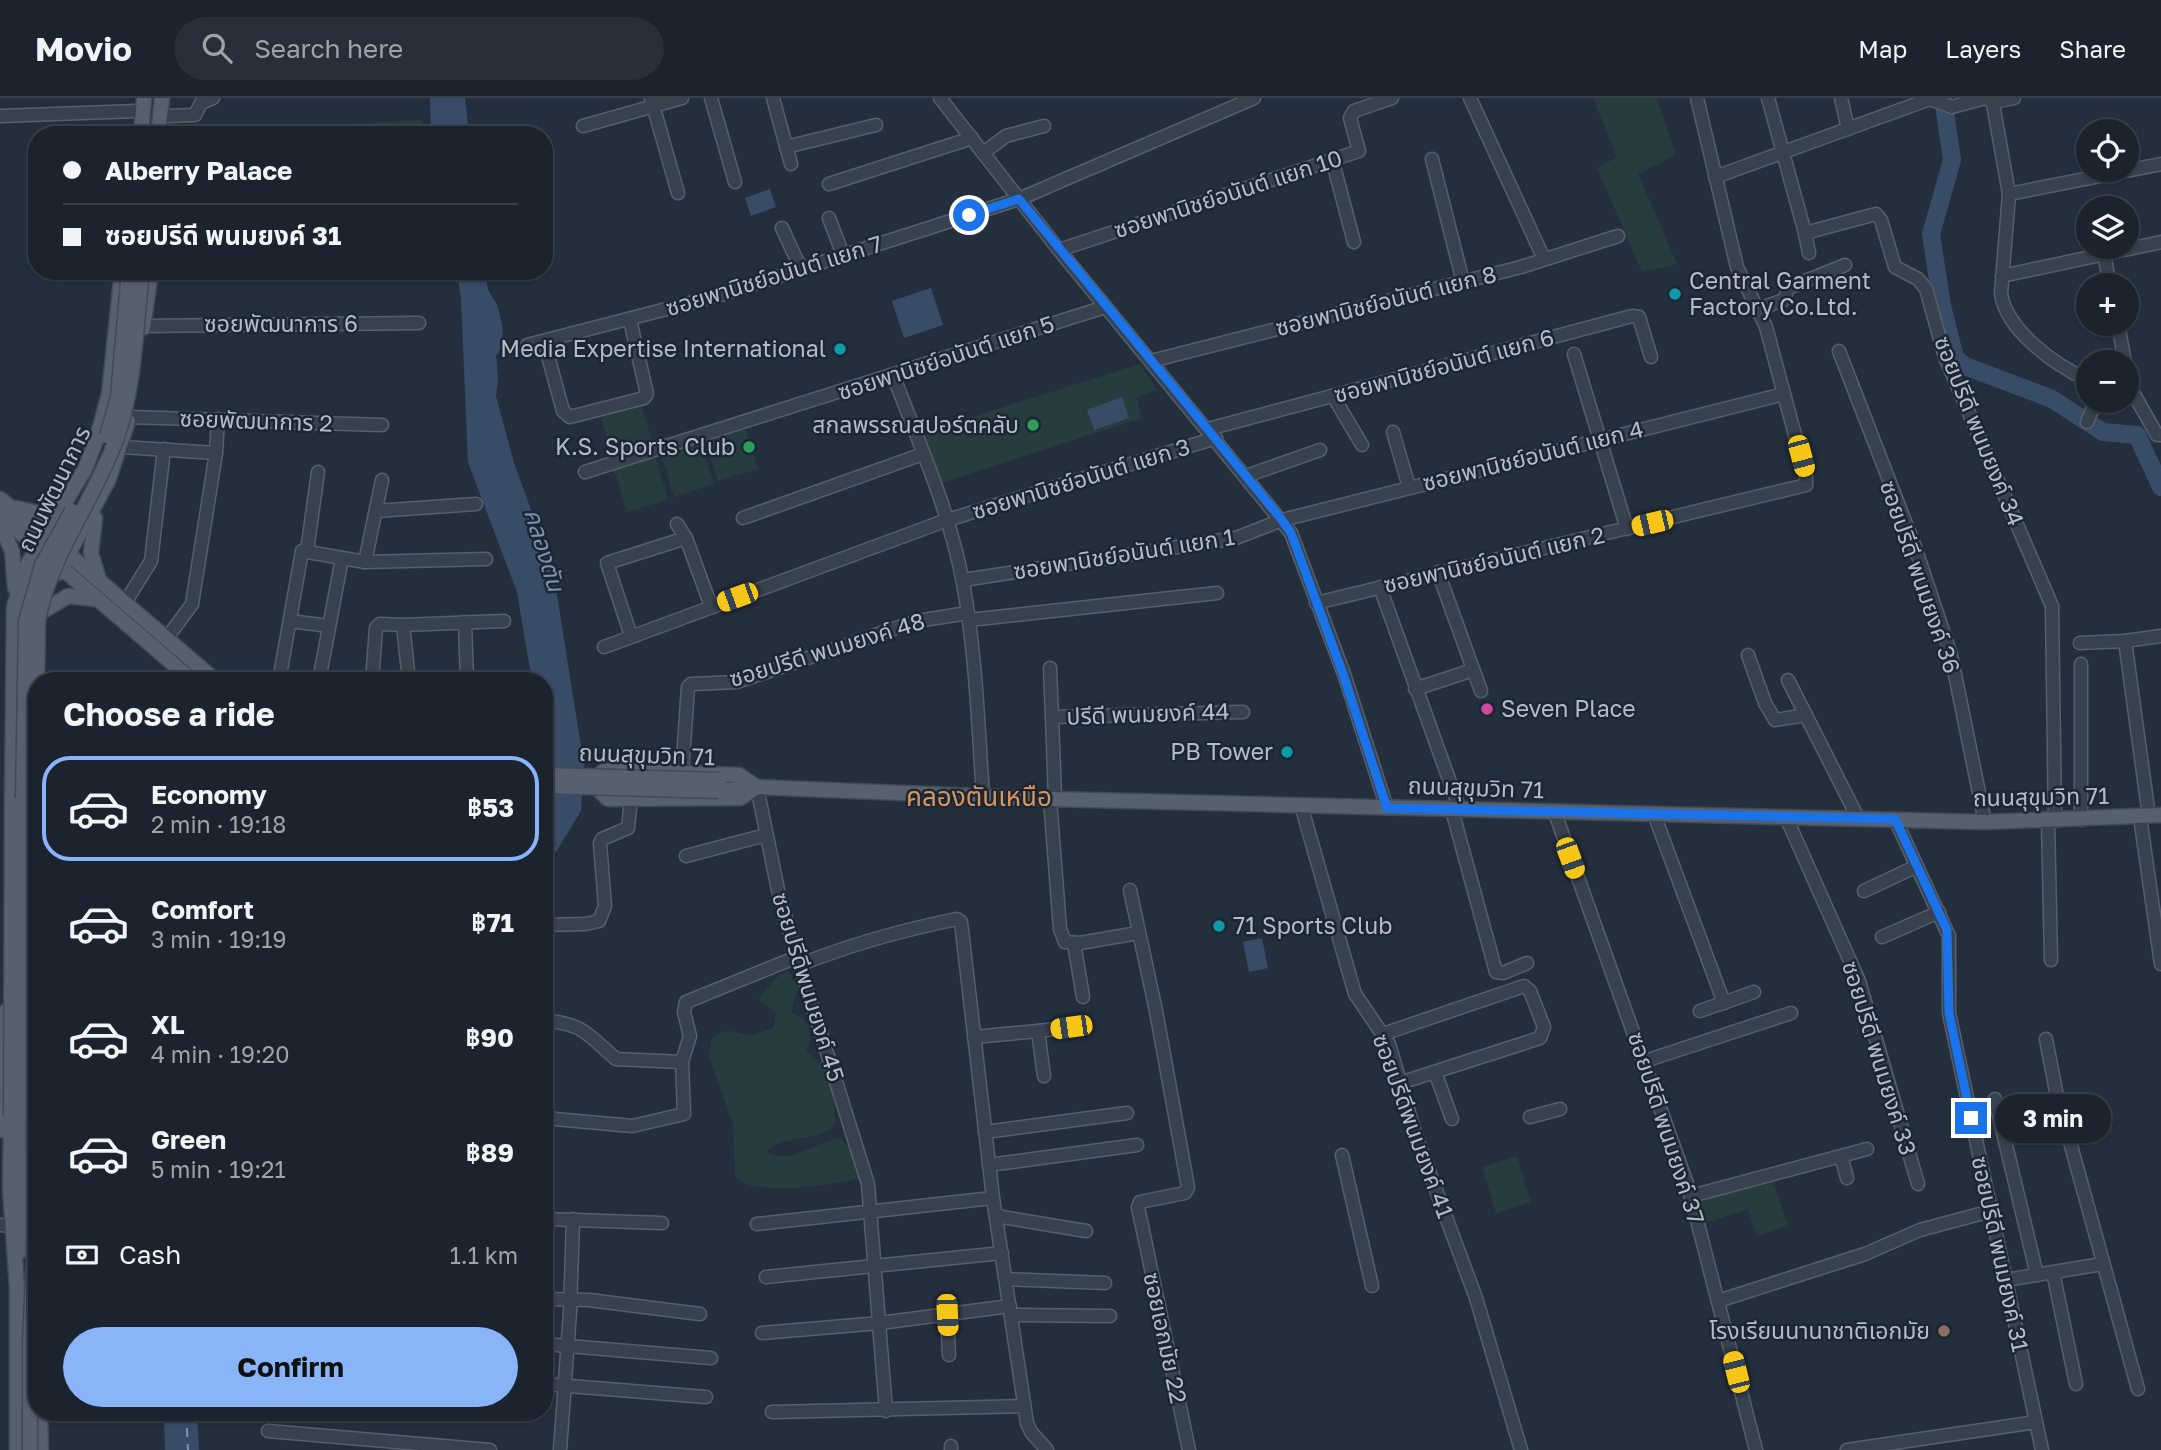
<!DOCTYPE html>
<html lang="en">
<head>
<meta charset="utf-8">
<style>
  :root { --surface:#1b232e; --page:#282f3a; --text:#f1f3f6; --muted:#a0a4aa; --line:#39404a; --accent:#8ab4f8 }
  body { margin:0; font-family:"Golos Text","Noto Sans Thai",sans-serif; background:var(--page); color:var(--text); height:100vh; display:flex; flex-direction:column; font-size:26px; white-space:nowrap }
  * { box-sizing:border-box; margin:0 }
  p { font-size:23px; color:var(--muted) }
  .icon { flex:none; width:38px; height:38px; fill:none; stroke:currentColor; stroke-width:2; stroke-linecap:round; stroke-linejoin:round }
  .map { position:relative; flex:1; overflow:hidden }
  .side { position:absolute; left:28px; top:574px; width:525px; height:749px; display:flex; flex-direction:column; background:var(--surface); border-radius:28px; box-shadow:0 2px 5px #0004,0 0 0 2px var(--line) }
  .side>* { flex:none }
  .top-card { position:absolute; left:28px; top:28px; width:525px; height:154px; border-radius:28px; box-shadow:0 2px 5px #0004,0 0 0 2px var(--line); display:grid; align-content:center; height:154px; padding:0 35px; background:var(--surface) }
  .fabs { position:absolute; left:2076px; top:21px; display:grid; gap:14px }
  .fabs a { display:grid; place-items:center; width:63px; height:63px; border-radius:50%; background:var(--surface); box-shadow:0 2px 5px #0004,0 0 0 2px var(--line); font-size:35px }
  .end { position:absolute; width:32px; height:32px; margin:-16px; border:9px solid #1a73e8; background:#fff; box-shadow:0 0 0 4px #fff }
  .from { border-radius:50% }
  .bubble { position:absolute; height:49px; border-radius:24px; background:var(--surface); box-shadow:0 2px 5px #0004,0 0 0 2px var(--line); font-size:23px; font-weight:700; line-height:49px; text-align:center }
  .car { position:absolute; width:21px; height:42px; margin:-21px -10px; border-radius:9px; box-shadow:0 0 5px 2px #0007; background:linear-gradient(#f5c518 24%,#345 0 40%,#f5c518 0 76%,#345 0 86%,#f5c518 0) }
  .top-card b { display:flex; align-items:center; gap:24px; height:66px; font-size:26px }
  .top-card b+b { border-top:2px solid var(--line) }
  .top-card i { width:18px; height:18px; background:var(--text) }
  ul { padding:0; list-style:none }
  li { display:flex; align-items:center; gap:21px; height:105px; margin:0 14px 10px; padding:0 21px; border:4px solid transparent; border-radius:28px }
  li div { flex:1 }
  li b { display:block; font-size:26px }
  li em { font-style:normal; font-weight:700 }
  li.current { border-color:var(--accent) }
  li>.icon { width:63px; height:63px; stroke-width:1.5 }
  h2 { padding:0 35px; font-size:32px; line-height:84px }
  .pay { display:flex; align-items:center; gap:18px; height:77px; padding:0 35px; font-size:26px }
  .pay p { margin-inline-start:auto }
  .button { display:flex; gap:14px; margin-top:auto; padding:14px 35px }
  .button a { flex:1; height:80px; border-radius:42px; background:var(--accent); color:#111; font-size:28px; font-weight:700; line-height:80px; text-align:center }
  header { display:flex; align-items:center; gap:42px; box-sizing:border-box; height:98px; padding:0 35px; background:var(--surface); border-bottom:2px solid var(--line) }
  header strong { font-size:33px }
  nav { display:flex; gap:38px; margin-inline-start:auto; font-size:24px }
  .search { width:490px; height:63px; background:var(--page); display:flex; align-items:center; gap:18px; box-sizing:border-box; padding:0 24px; border-radius:38px; color:var(--muted); font-size:26px }
  .map>svg:first-child { display:block }
  .green { fill:#263c3f }
  .water { fill:#394c67 }
  .lines { fill:none; stroke-linecap:round; stroke-linejoin:round }
  .river { stroke:#394c67; stroke-width:18 }
  .ferry { stroke:#7c92b1; stroke-width:2; stroke-dasharray:9 7; stroke-linecap:butt }
  .minor-casing { stroke:#565f6c; stroke-width:15 }
  .major-casing { stroke:#414a57; stroke-width:17 }
  .minor { stroke:#38414e; stroke-width:12 }
  .major { stroke:#56606e; stroke-width:14 }
  .major-bridge-casing { stroke:#414a57; stroke-width:17; stroke-linecap:butt }
  .major-bridge { stroke:#56606e; stroke-width:14 }
  .route { stroke:#1a73e8; stroke-width:9 }
  .culture-dot { fill:#0f9aa8; stroke:#1d2633; stroke-width:2.5 }
  .leisure-dot { fill:#2e9e5b; stroke:#1d2633; stroke-width:2.5 }
  .hotel-dot { fill:#d1479c; stroke:#1d2633; stroke-width:2.5 }
  .education-dot { fill:#8d6e63; stroke:#1d2633; stroke-width:2.5 }
  .labels { text-anchor:middle; stroke-width:5; stroke-linejoin:round; paint-order:stroke }
  .street-label { font-size:23px; fill:#b4bcc9; stroke:#1d2633 }
  .poi-label { font-size:23px; fill:#b4bcc9; stroke:#1d2633; text-anchor:end }
  .water-label { font-size:24px; font-style:italic; fill:#7c92b1; stroke:#1d2633 }
  .quarter-label { font-size:26px; fill:#d59563; stroke:#1d2633 }
</style>
</head>
<body>
<header>
<strong>Movio</strong>
<div class="search"><svg class="icon" aria-label="search" viewBox="0 0 24 24"><circle cx="10" cy="10" r="6"/><path d="M15 15l6 6"/></svg>Search here</div>
<nav><a>Map</a><a>Layers</a><a>Share</a></nav>
</header>
<div class="map">
<svg width="2161" height="1352" viewBox="0 0 2161 1352">
  <rect width="100%" height="100%" fill="#242f3e"/>
  <g class="green">
    <polygon points="1593,0 1657,0 1676,57 1638,76 1677,166 1642,174 1597,70 1617,59"/>
    <polygon points="422,22 424,37 192,37 195,34"/>
    <polygon points="1140,266 1157,292 1136,299 1142,320 941,385 924,334"/>
    <polygon points="640,303 653,346 612,358 600,316"/>
    <polygon points="745,328 758,371 718,383 705,341"/>
    <polygon points="701,344 714,386 674,399 661,356"/>
    <polygon points="655,359 668,402 627,414 614,371"/>
    <path d="M789 873 798 890 791 915C808 921 816 936 806 953L823 966 833 994 836 1025C821 1046 783 1035 766 1054 788 1068 817 1043 840 1040L855 1056 861 1079C839 1087 746 1100 735 1078L733 1026 709 959 712 940C728 929 735 934 751 938L773 930 776 915 758 901 779 877Z"/>
    <polygon points="1517,1058 1531,1104 1496,1115 1482,1069"/>
    <polygon points="1772,1080 1788,1128 1757,1138 1748,1111 1705,1125 1699,1104"/>
  </g>
  <g class="water">
    <polygon points="430,0 465,0 469,37 431,37"/>
    <polygon points="770,91 776,109 751,118 745,100"/>
    <polygon points="457,173 485,173 488,192 497,207 502,226 503,246 496,258 498,280 496,298 514,365 553,472 584,667 581,713 556,754 544,760 544,583 532,583 517,494 468,364 461,201"/>
    <polygon points="931,190 943,227 904,240 892,203"/>
    <polygon points="1122,299 1129,320 1094,332 1087,312"/>
    <polygon points="1262,840 1268,870 1249,874 1243,844"/>
    <polygon points="164,1314 197,1314 199,1352 165,1352"/>
  </g>
  <g class="lines">
    <polyline class="river" points="1943,0 1952,62 1931,136 1942,208 1955,260 1965,268 2052,301 2103,334 2137,337 2161,389"/>
    <polyline class="ferry" points="186,1314 188,1352"/>
    <defs>
      <g id="minor">
        <polyline points="651,0 678,95"/>
        <polyline points="711,0 735,84"/>
        <polyline points="773,0 791,66"/>
        <polyline points="940,0 1059,152 1291,435 1344,576 1387,710"/>
        <polyline points="1470,0 1544,161"/>
        <polyline points="1768,0 1805,135 1876,116 1881,122 1895,169 1918,181 1926,191 1945,259 2052,508 2055,723"/>
        <polyline points="1841,0 1848,31"/>
        <path d="M1992 0 2009 96 2001 196C2007 233 2055 267 2088 282"/>
        <polyline points="0,18 137,13"/>
        <polyline points="168,18 195,17 201,5 213,0"/>
        <polyline points="583,28 682,0"/>
        <polyline points="786,49 876,27"/>
        <polyline points="983,55 1006,38 1044,28"/>
        <polyline points="1332,61 1354,144"/>
        <polyline points="1432,61 1463,184"/>
        <polyline points="1715,79 1930,1 1952,9 1985,0 1993,4 2014,0"/>
        <polyline points="35,81 37,81"/>
        <polyline points="829,86 972,40"/>
        <polyline points="2009,96 2161,66"/>
        <polyline points="829,120 843,157"/>
        <polyline points="782,130 801,171"/>
        <polyline points="1805,135 1809,155"/>
        <polyline points="1059,152 1359,53 1350,20 1354,13 1392,0"/>
        <polyline points="2104,156 2110,187"/>
        <polyline points="150,175 318,173"/>
        <polyline points="2002,178 2161,144"/>
        <polyline points="1758,211 1784,202 1788,190 1845,167"/>
        <polyline points="2118,226 2125,264"/>
        <polyline points="143,228 419,225"/>
        <polyline points="544,243 563,313 570,319 644,300 647,296 630,222"/>
        <polyline points="527,247 717,198 1019,101 1254,0"/>
        <polyline points="1839,253 1915,449 1951,557 1985,724"/>
        <polyline points="1574,256 1627,431"/>
        <polyline points="1151,263 1521,169 1618,138"/>
        <polyline points="2126,269 2131,291"/>
        <path d="M893 277C919 345 950 414 963 485 976 555 978 627 983 697"/>
        <polyline points="2126,291 2131,291 2157,337 2161,337"/>
        <polyline points="1333,298 1362,347"/>
        <polyline points="129,319 382,327"/>
        <polyline points="2087,324 2096,303"/>
        <polyline points="1208,331 1632,218 1639,219 1651,259"/>
        <polyline points="1393,334 1409,389"/>
        <polyline points="122,349 216,355"/>
        <polyline points="585,374 1105,209"/>
        <polyline points="1246,378 1320,352"/>
        <polyline points="376,413 476,406"/>
        <polyline points="743,420 923,356"/>
        <polyline points="677,426 686,440 711,508"/>
        <polyline points="307,453 318,374"/>
        <polyline points="365,464 382,382"/>
        <polyline points="1438,474 1481,593"/>
        <polyline points="963,482 1236,440 1282,422 1784,296"/>
        <polyline points="1380,489 1460,712"/>
        <polyline points="125,505 151,463 164,351"/>
        <polyline points="1316,505 1806,387 1806,378 1766,229 1737,169 1697,0"/>
        <polyline points="969,522 1217,495"/>
        <polyline points="290,523 329,528"/>
        <polyline points="465,524 467,583"/>
        <polyline points="631,538 607,465 686,440"/>
        <polyline points="167,540 192,506 216,355 218,321"/>
        <polyline points="2080,545 2125,543"/>
        <polyline points="604,549 947,422 1216,340"/>
        <polyline points="1748,557 1765,605 1775,622 1806,617"/>
        <polyline points="1050,570 1052,619"/>
        <polyline points="1788,582 1858,720"/>
        <polyline points="279,583 302,453 365,464 486,461"/>
        <polyline points="319,583 342,460"/>
        <polyline points="372,583 376,530 380,526 403,527"/>
        <polyline points="409,583 403,527 504,523"/>
        <polyline points="1415,591 1473,572"/>
        <polyline points="682,675 688,589 691,586 737,584 917,523 968,515"/>
        <polyline points="757,689 778,792 797,859 868,1086 886,1313"/>
        <polyline points="1050,701 1060,831 1065,844 1080,845 1138,835"/>
        <polyline points="1055,701 1052,619 1243,614"/>
        <polyline points="1301,707 1355,896 1389,946 1416,1038 1476,1200 1521,1352"/>
        <polyline points="1452,712 1496,874 1503,875 1527,865"/>
        <polyline points="1555,715 1689,1091 1756,1352"/>
        <polyline points="1654,716 1724,905"/>
        <polyline points="2149,718 2125,543 2161,538"/>
        <polyline points="1786,719 1859,883 1918,1086"/>
        <polyline points="2140,719 2161,866"/>
        <polyline points="1895,721 1949,838 1949,915 2042,1352"/>
        <polyline points="2081,722 2081,566"/>
        <polyline points="2048,723 2051,862"/>
        <polyline points="686,758 766,737"/>
        <polyline points="1130,792 1156,913 1188,1089 1185,1095 1140,1104 1138,1109 1189,1352"/>
        <polyline points="1864,793 1917,768"/>
        <polyline points="544,827 585,826 599,823 605,808 600,745 602,741 628,730 631,701"/>
        <polyline points="1882,839 1939,814"/>
        <polyline points="1074,845 1083,899"/>
        <path d="M799 867C852 846 902 832 957 821L961 824 993 1100 1027 1325 1031 1334 1047 1352"/>
        <polyline points="1700,913 1754,894"/>
        <path d="M544 923C582 924 589 938 616 961L682 964"/>
        <polyline points="1038,933 1071,929"/>
        <polyline points="1383,936 1524,888 1530,893 1544,929 1540,940 1400,985"/>
        <polyline points="974,939 1038,933 1044,978"/>
        <polyline points="2046,941 2056,993 2138,1291"/>
        <polyline points="1645,963 1791,915"/>
        <polyline points="1435,974 1452,1021"/>
        <polyline points="1995,1001 2037,1177"/>
        <polyline points="1530,1019 1560,1011"/>
        <polyline points="544,1020 632,1028 684,1016 682,964 690,938 684,914 686,904 797,859"/>
        <polyline points="985,1034 1127,1015"/>
        <polyline points="1342,1057 1372,1188"/>
        <polyline points="989,1067 1137,1047"/>
        <polyline points="1847,1080 1841,1058 1867,1051"/>
        <polyline points="1691,1098 1841,1058"/>
        <polyline points="996,1118 1086,1133"/>
        <polyline points="544,1121 662,1125"/>
        <polyline points="757,1126 993,1100"/>
        <polyline points="0,1127 12,1128"/>
        <polyline points="2053,1174 2076,1286"/>
        <polyline points="766,1179 1002,1155"/>
        <polyline points="1006,1181 1105,1185"/>
        <polyline points="2006,1182 2102,1166"/>
        <polyline points="544,1201 589,1202 700,1216"/>
        <polyline points="1718,1203 1865,1156 1920,1132 1991,1113"/>
        <polyline points="947,1217 949,1257"/>
        <polyline points="1011,1217 1110,1218"/>
        <polyline points="762,1235 880,1225 1010,1208"/>
        <polyline points="544,1246 711,1260"/>
        <polyline points="544,1286 706,1299"/>
        <polyline points="772,1314 1024,1308"/>
        <polyline points="268,1333 490,1352"/>
        <polyline points="951,1348 951,1352"/>
        <polyline points="560,1352 570,1214 573,1121"/>
        <polyline points="1847,1352 2036,1324"/>
      </g>
      <g id="major">
        <polyline points="141,37 144,0"/>
        <polyline points="158,37 162,0"/>
        <polyline points="143,230 151,173"/>
        <polyline points="0,401 45,436 216,583"/>
        <polyline points="17,410 42,416 64,407"/>
        <polyline points="0,417 193,583"/>
        <polyline points="95,420 91,455 99,482"/>
        <polyline points="0,425 12,453 15,490"/>
        <polyline points="58,475 108,383 128,323"/>
        <polyline points="45,512 68,498 95,501"/>
        <polygon points="606,672 739,677 757,689 740,700 608,701 598,691 601,675"/>
        <polyline points="719,693 757,689 1050,701 1985,724 2161,717"/>
        <polyline points="12,706 14,509 26,469 85,371 97,340 109,296 122,173"/>
        <polyline points="11,1017 10,1091 17,1189 17,1352"/>
        <polyline points="2,1032 3,917 15,903"/>
        <polyline points="21,1153 22,1017"/>
        <polyline points="40,1314 41,1352"/>
      </g>
    </defs>
    <use href="#minor" class="minor-casing"/>
    <use href="#major" class="major-casing"/>
    <use href="#minor" class="minor"/>
    <use href="#major" class="major"/>
    <defs>
      <g id="major-bridge">
        <polyline points="107,338 118,299 129,173"/>
        <polyline points="544,677 719,682"/>
        <polyline points="544,688 719,693"/>
        <polyline points="11,1017 12,706"/>
        <polyline points="22,1017 21,822 26,523 42,467 72,413"/>
        <path d="M30 1352V1244L35 1134 33 822 38 523C50 457 93 404 116 342 135 289 136 229 142 173"/>
      </g>
    </defs>
    <use href="#major-bridge" class="major-bridge-casing"/>
    <use href="#major-bridge" class="major-bridge"/>
  </g>
  <g class="lines">
    <polyline class="route" points="969,117 1019,101 1282,422 1291,435 1343,576 1387,710 1895,721 1947,832 1949,915 1971,1020"/>
  </g>
  <g class="culture-dot">
    <circle cx="1675" cy="196" r="7"/>
    <circle cx="840" cy="251" r="7"/>
    <circle cx="1287" cy="654" r="7"/>
    <circle cx="1219" cy="828" r="7"/>
  </g>
  <g class="leisure-dot">
    <circle cx="1033" cy="327" r="7"/>
    <circle cx="749" cy="349" r="7"/>
  </g>
  <circle class="hotel-dot" cx="1487" cy="611" r="7"/>
  <circle class="education-dot" cx="1944" cy="1233" r="7"/>
  <g class="labels">
    <g class="street-label">
      <text transform="translate(1228 96) rotate(-18)" y="8">ซอยพานิชย์อนันต์ แยก 10</text>
      <text transform="translate(774 178) rotate(-17)" y="8">ซอยพานิชย์อนันต์ แยก 7</text>
      <text transform="translate(1386 203) rotate(-14)" y="8">ซอยพานิชย์อนันต์ แยก 8</text>
      <text x="281" y="234">ซอยพัฒนาการ 6</text>
      <text transform="translate(946 260) rotate(-18)" y="8">ซอยพานิชย์อนันต์ แยก 5</text>
      <text transform="translate(1444 268) rotate(-15)" y="8">ซอยพานิชย์อนันต์ แยก 6</text>
      <text transform="translate(256 323) rotate(2)" y="8">ซอยพัฒนาการ 2</text>
      <text transform="translate(1979 333) rotate(68)" y="8">ซอยปรีดี พนมยงค์ 34</text>
      <text transform="translate(1533 358) rotate(-14)" y="8">ซอยพานิชย์อนันต์ แยก 4</text>
      <text transform="translate(1081 381) rotate(-17)" y="8">ซอยพานิชย์อนันต์ แยก 3</text>
      <text transform="translate(54 391) rotate(-64)" y="8">ถนนพัฒนาการ</text>
      <text transform="translate(1124 456) rotate(-9)" y="8">ซอยพานิชย์อนันต์ แยก 1</text>
      <text transform="translate(1494 462) rotate(-13)" y="8">ซอยพานิชย์อนันต์ แยก 2</text>
      <text transform="translate(1920 479) rotate(71)" y="8">ซอยปรีดี พนมยงค์ 36</text>
      <text transform="translate(827 552) rotate(-17)" y="8">ซอยปรีดี พนมยงค์ 48</text>
      <text transform="translate(1148 616) rotate(-2)" y="8">ปรีดี พนมยงค์ 44</text>
      <text transform="translate(647 657) rotate(2)" y="8">ถนนสุขุมวิท 71</text>
      <text transform="translate(1476 690) rotate(2)" y="8">ถนนสุขุมวิท 71</text>
      <text transform="translate(2041 699) rotate(-1)" y="8">ถนนสุขุมวิท 71</text>
      <text transform="translate(808 889) rotate(73)" y="8">ซอยปรีดีพนมยงค์ 45</text>
      <text transform="translate(1879 960) rotate(73)" y="8">ซอยปรีดี พนมยงค์ 33</text>
      <text transform="translate(1413 1028) rotate(70)" y="8">ซอยปรีดีพนมยงค์ 41</text>
      <text transform="translate(1666 1030) rotate(72)" y="8">ซอยปรีดี พนมยงค์ 37</text>
      <text transform="translate(2000 1156) rotate(78)" y="8">ซอยปรีดี พนมยงค์ 31</text>
      <text transform="translate(1165 1240) rotate(78)" y="8">ซอยเอกมัย 22</text>
    </g>
    <g class="poi-label">
      <text x="1689" y="191" text-anchor="start">Central Garment<tspan x="1689" dy="26">Factory Co.Ltd.</tspan></text>
      <text x="826" y="259">Media Expertise International</text>
      <text x="1019" y="335">สกลพรรณสปอร์ตคลับ</text>
      <text x="735" y="357">K.S. Sports Club</text>
      <text x="1501" y="619" text-anchor="start">Seven Place</text>
      <text x="1273" y="662">PB Tower</text>
      <text x="1233" y="836" text-anchor="start">71 Sports Club</text>
      <text x="1930" y="1241">โรงเรียนนานาชาติเอกมัย</text>
    </g>
    <g class="water-label">
      <text transform="translate(544 452) rotate(73)" y="8">คลองตัน</text>
    </g>
    <g class="quarter-label">
      <text x="979" y="708">คลองตันเหนือ</text>
    </g>
  </g>
</svg>
<div class="fabs">
<a><svg class="icon" aria-label="locate" viewBox="0 0 24 24"><circle cx="12" cy="12" r="6"/><path d="M12 2v4M12 18v4M2 12h4M18 12h4"/></svg></a>
<a><svg class="icon" aria-label="layers" viewBox="0 0 24 24"><path d="M12 4l9 5-9 5-9-5zM3 14l9 5 9-5"/></svg></a>
<a>+</a>
<a>−</a>
</div>
<i class="end from" style="left:969px;top:117px"></i>
<i class="end" style="left:1971px;top:1020px"></i>
<div class="bubble" style="left:1995px;top:996px;width:116px">3 min</div>
<i class="car" style="left:1801px;top:358px;rotate:165deg"></i>
<i class="car" style="left:1652px;top:425px;rotate:257deg"></i>
<i class="car" style="left:737px;top:499px;rotate:250deg"></i>
<i class="car" style="left:1570px;top:760px;rotate:160deg"></i>
<i class="car" style="left:1071px;top:929px;rotate:262deg"></i>
<i class="car" style="left:947px;top:1217px;rotate:177deg"></i>
<i class="car" style="left:1736px;top:1274px;rotate:346deg"></i>
<div class="top-card">
<b><i class="from"></i>Alberry Palace</b>
<b><i></i>ซอยปรีดี พนมยงค์ 31</b>
</div>
<section class="side">
<h2>Choose a ride</h2>
<ul>
<li class="current"><svg class="icon" aria-label="car" viewBox="0 0 24 24"><path d="M5 17H2v-5l4-1 3-4h7l3 4 3 1v5h-3M9 17h6M6 11h13"/><circle cx="7" cy="17" r="2"/><circle cx="17" cy="17" r="2"/></svg><div><b>Economy</b><p>2 min · 19:18</p></div><em>฿53</em></li>
<li><svg class="icon" aria-label="car" viewBox="0 0 24 24"><path d="M5 17H2v-5l4-1 3-4h7l3 4 3 1v5h-3M9 17h6M6 11h13"/><circle cx="7" cy="17" r="2"/><circle cx="17" cy="17" r="2"/></svg><div><b>Comfort</b><p>3 min · 19:19</p></div><em>฿71</em></li>
<li><svg class="icon" aria-label="car" viewBox="0 0 24 24"><path d="M5 17H2v-5l4-1 3-4h7l3 4 3 1v5h-3M9 17h6M6 11h13"/><circle cx="7" cy="17" r="2"/><circle cx="17" cy="17" r="2"/></svg><div><b>XL</b><p>4 min · 19:20</p></div><em>฿90</em></li>
<li><svg class="icon" aria-label="car" viewBox="0 0 24 24"><path d="M5 17H2v-5l4-1 3-4h7l3 4 3 1v5h-3M9 17h6M6 11h13"/><circle cx="7" cy="17" r="2"/><circle cx="17" cy="17" r="2"/></svg><div><b>Green</b><p>5 min · 19:21</p></div><em>฿89</em></li>
</ul>
<div class="pay"><svg class="icon" aria-label="cash" viewBox="0 0 24 24"><path d="M3 7h18v10H3z"/><circle cx="12" cy="12" r="2"/></svg>Cash<p>1.1 km</p></div>
<div class="button"><a>Confirm</a></div>
</section>
</div>
</body>
</html>
